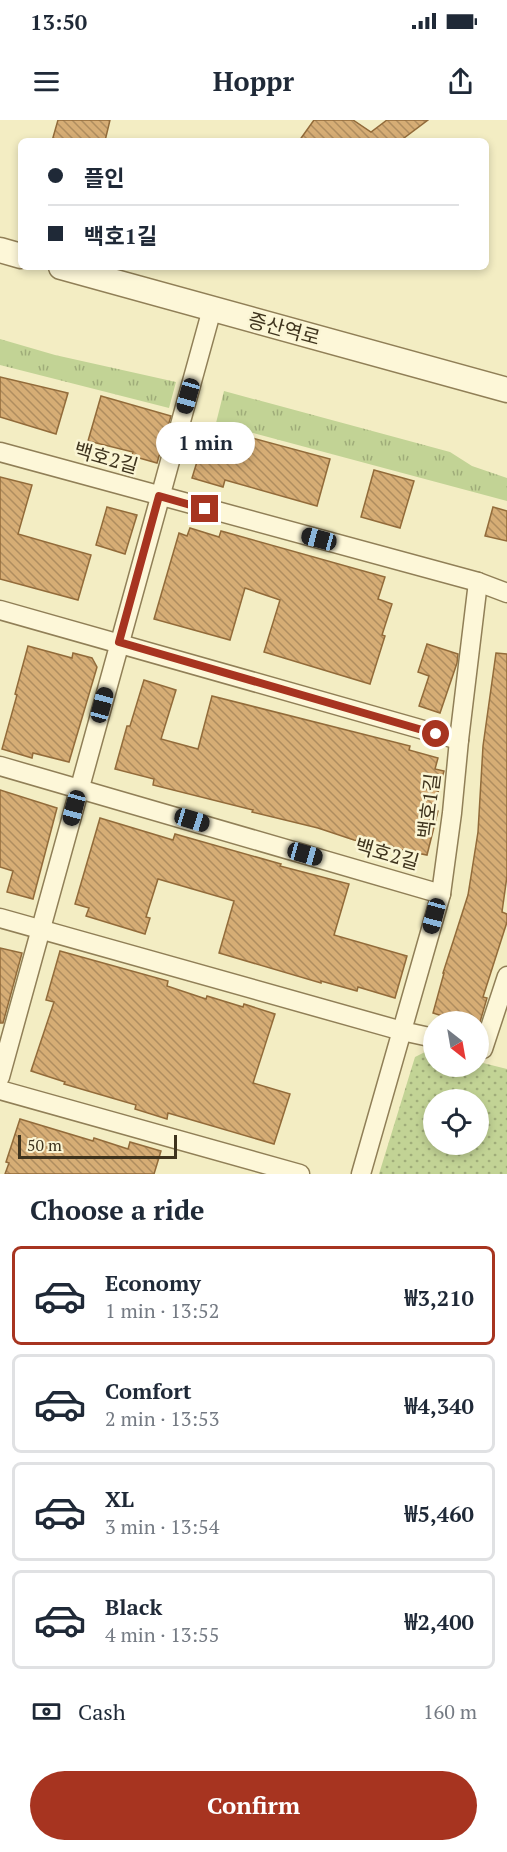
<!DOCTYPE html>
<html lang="en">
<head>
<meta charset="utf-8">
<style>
  :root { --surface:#fff; --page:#f2f2f3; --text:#1f2937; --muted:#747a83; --line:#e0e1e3; --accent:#a73420 }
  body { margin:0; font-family:"PT Serif","Noto Sans KR",serif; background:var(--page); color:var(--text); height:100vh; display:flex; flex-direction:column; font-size:22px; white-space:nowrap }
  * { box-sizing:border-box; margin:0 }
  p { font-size:20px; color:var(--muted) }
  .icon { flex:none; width:33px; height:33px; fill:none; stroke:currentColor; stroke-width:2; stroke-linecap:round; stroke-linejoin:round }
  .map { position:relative; height:1054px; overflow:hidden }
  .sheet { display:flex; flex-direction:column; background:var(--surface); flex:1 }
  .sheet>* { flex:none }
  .guide { position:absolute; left:18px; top:18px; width:471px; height:132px; border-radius:9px; box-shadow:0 3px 9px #0003; display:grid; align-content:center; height:132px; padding:0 30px; background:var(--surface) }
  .needle { width:39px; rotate:149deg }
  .buttons { position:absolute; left:423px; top:891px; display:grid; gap:12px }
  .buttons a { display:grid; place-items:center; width:66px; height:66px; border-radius:50%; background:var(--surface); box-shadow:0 3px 9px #0003; font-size:30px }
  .scale { position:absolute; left:18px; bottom:15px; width:159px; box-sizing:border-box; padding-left:6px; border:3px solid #3e331d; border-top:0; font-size:16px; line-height:21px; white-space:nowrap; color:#3e331d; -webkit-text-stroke:4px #faf5d4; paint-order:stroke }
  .end { position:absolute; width:27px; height:27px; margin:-14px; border:8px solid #a73420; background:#fff; box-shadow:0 0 0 3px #fff }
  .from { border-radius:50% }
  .bubble { position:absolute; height:42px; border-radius:21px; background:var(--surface); box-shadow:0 3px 9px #0003; font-size:20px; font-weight:700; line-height:42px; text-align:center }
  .car { position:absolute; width:18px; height:36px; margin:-18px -9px; border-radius:8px; box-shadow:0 0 4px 2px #0007; background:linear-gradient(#222 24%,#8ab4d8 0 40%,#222 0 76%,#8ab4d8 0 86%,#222 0) }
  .guide b { display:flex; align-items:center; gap:21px; height:57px; font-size:22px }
  .guide b+b { border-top:2px solid var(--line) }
  .guide i { width:15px; height:15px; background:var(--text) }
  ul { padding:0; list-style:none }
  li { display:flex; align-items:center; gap:18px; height:99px; margin:0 12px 9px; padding:0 18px; border:3px solid var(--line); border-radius:9px }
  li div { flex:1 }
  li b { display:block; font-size:22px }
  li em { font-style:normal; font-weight:700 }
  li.selected { border-color:var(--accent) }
  li>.icon { width:54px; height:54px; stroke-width:1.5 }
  h2 { padding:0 30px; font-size:27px; line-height:72px }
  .pay { display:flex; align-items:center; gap:15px; height:66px; padding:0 30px; font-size:22px }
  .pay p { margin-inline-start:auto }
  .action { display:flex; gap:12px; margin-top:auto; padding:12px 30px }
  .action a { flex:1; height:69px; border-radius:36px; background:var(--accent); color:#fff; font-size:24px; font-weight:700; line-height:69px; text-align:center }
  .status { display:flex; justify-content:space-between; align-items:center; height:42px; padding:0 30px; background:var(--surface); direction:ltr }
  .status svg { height:16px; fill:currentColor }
  header { display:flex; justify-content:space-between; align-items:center; height:78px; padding:0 30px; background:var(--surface); font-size:27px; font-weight:700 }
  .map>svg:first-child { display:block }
  .grass { fill:url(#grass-tufts) }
  .park { fill:url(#park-dots); fill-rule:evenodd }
  .building { fill:url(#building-back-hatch); stroke:#926b3a; stroke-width:1.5 }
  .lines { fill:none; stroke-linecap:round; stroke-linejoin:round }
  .minor-casing { stroke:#907f57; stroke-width:21 }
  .tertiary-casing { stroke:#907f57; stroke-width:27 }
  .minor { stroke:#fdf7d8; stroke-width:18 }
  .tertiary { stroke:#fdf7d8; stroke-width:24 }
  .route { stroke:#a73420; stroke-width:8 }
  .labels { text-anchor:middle; stroke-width:5; stroke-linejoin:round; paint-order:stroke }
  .street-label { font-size:20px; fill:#3e331d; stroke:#faf5d4 }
</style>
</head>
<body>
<div class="status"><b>13:50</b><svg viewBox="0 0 49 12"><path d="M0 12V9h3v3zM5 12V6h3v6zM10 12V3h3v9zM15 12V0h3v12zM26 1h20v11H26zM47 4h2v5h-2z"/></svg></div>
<header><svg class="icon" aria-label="menu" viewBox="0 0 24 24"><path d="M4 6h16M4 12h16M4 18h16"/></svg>Hoppr<svg class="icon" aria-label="share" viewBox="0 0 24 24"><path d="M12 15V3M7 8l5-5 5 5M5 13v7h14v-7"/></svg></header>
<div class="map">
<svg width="507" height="1054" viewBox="0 0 507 1054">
  <defs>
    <pattern id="grass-tufts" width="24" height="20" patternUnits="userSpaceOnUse" patternTransform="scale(1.5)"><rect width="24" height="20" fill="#c2d395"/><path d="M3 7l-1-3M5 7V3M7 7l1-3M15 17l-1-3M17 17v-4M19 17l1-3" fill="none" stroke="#9fac79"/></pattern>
    <pattern id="park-dots" width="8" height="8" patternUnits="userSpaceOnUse" patternTransform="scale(1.5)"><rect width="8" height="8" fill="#c2d395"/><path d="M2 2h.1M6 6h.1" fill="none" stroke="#9fac79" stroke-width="1.8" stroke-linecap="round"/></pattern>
    <pattern id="building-back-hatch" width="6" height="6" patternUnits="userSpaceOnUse" patternTransform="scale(1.5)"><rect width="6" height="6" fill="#d6ad75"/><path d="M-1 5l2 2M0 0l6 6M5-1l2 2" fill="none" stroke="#af8d5f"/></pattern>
  </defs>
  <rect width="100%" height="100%" fill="#f3edc3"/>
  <g class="grass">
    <polygon points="0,219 55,235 176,262 169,288 0,245"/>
    <polygon points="224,271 450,332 472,346 507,358 507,381 216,303"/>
  </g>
  <path class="park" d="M429 930 433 931 434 946H478L479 942 507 949V1054H379L415 937ZM434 980H478V1024H434Z"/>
  <g class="building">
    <polygon points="58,0 110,0 105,21 52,21"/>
    <polygon points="314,0 353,0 371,12 387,0 428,0 400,21 299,21"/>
    <polygon points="0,257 68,273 56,314 0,297"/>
    <polygon points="101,276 171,296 157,343 132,336 133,332 88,321"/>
    <polygon points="208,306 330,339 317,386 225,360 223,367 192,358"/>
    <polygon points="374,350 414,361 400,408 361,397"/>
    <polygon points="0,357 32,365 18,414 91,435 78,480 0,459"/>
    <polygon points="107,387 137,395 125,434 96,425"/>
    <polygon points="493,387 507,391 507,421 485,416"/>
    <polygon points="190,408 219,417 221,411 385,457 378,479 392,484 382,515 385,516 370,564 264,532 280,480 245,468 230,520 154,499 179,413 187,416"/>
    <polygon points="427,524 458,534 457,543 440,593 419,586 429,556 418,552"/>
    <polygon points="28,526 72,538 73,533 92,538 97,547 69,642 33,633 32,638 2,629 17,575 15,574"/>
    <polygon points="496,533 507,534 507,756 502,792 507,794 507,802 483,877 487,878 480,902 461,902 433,893 444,853 443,853 468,775 478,712 483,626"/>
    <polygon points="144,560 176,570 161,619 198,629 212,576 410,626 409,630 438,638 435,649 444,651 433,690 438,691 427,735 354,720 318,708 252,692 253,690 153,665 154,659 115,649 127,606 130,606"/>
    <polygon points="0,670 57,688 33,779 7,772 13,751 0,747"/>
    <polygon points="100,698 173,720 175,714 281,744 280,746 349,764 334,815 407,836 395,878 358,867 357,871 321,861 321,863 219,833 234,781 158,759 146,797 150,798 145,814 86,796 89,788 75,784"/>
    <polygon points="0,828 22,833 3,903 0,903"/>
    <polygon points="60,831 168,861 167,866 206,879 207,876 243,887 244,884 275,894 253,963 290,974 274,1024 168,993 167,999 135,989 136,985 64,964 65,962 31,951 54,882 46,880"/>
    <polygon points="20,999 93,1021 94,1018 128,1029 130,1022 161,1031 154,1054 5,1054 9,1043 6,1042"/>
  </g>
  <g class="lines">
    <defs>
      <g id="minor">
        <polyline points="0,332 478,462 507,473"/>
        <polyline points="0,490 459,620"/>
        <polyline points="0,646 441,774"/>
        <polyline points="0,798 402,911 434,918"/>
        <polyline points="478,928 483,929 507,856"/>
        <polyline points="0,957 212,189"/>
        <polyline points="0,970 300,1054"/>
        <polyline points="361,1054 441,774 452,693 459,620 478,462"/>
      </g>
      <g id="tertiary">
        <polyline points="0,130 21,136"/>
        <polyline points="61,147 507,270"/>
      </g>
    </defs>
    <use href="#minor" class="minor-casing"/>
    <use href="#tertiary" class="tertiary-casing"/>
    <use href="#minor" class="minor"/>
    <use href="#tertiary" class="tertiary"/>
  </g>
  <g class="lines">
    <polyline class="route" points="205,389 159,376 119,522 436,614"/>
  </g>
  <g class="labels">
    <g class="street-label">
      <text transform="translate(284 209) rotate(15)" y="7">증산역로</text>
      <text transform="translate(106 338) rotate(16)" y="7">백호2길</text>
      <text transform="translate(429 686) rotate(-83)" y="7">백호1길</text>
      <text transform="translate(387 734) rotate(16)" y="7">백호2길</text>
    </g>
  </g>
</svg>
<div class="buttons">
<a><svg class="needle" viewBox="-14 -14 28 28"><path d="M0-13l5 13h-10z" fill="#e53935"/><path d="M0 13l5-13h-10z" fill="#747a83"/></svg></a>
<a><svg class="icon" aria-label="locate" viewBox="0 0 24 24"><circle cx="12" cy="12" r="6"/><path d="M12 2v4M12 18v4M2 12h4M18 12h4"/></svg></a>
</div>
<div class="scale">50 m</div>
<i class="end from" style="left:436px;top:614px"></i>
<i class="end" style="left:205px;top:389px"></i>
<div class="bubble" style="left:156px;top:302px;width:99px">1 min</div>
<i class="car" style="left:188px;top:276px;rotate:196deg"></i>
<i class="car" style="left:319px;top:419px;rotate:285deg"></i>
<i class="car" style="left:102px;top:585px;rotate:15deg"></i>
<i class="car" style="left:74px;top:688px;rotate:195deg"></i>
<i class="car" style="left:192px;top:700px;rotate:107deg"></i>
<i class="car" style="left:305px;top:734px;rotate:106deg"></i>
<i class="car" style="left:434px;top:796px;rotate:195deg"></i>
<div class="guide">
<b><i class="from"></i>플인</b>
<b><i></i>백호1길</b>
</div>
</div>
<section class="sheet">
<h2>Choose a ride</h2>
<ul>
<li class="selected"><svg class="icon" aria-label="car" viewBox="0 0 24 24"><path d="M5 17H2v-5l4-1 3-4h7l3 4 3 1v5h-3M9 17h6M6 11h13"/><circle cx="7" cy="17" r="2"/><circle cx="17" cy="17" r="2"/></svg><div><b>Economy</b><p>1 min · 13:52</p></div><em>₩3,210</em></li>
<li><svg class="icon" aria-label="car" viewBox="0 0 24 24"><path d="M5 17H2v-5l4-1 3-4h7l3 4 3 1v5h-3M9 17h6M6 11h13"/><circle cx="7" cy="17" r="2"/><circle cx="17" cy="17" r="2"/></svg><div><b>Comfort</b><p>2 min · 13:53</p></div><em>₩4,340</em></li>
<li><svg class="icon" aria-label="car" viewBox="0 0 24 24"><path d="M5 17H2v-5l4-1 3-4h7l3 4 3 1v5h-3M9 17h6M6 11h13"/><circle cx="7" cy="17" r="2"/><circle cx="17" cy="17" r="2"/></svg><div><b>XL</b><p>3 min · 13:54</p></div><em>₩5,460</em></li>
<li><svg class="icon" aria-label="car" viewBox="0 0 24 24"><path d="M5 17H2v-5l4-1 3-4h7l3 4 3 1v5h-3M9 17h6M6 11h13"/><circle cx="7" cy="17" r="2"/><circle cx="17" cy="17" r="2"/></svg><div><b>Black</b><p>4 min · 13:55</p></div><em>₩2,400</em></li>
</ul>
<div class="pay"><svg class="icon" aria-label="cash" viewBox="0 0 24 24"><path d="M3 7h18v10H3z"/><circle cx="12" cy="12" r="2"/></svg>Cash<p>160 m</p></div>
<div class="action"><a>Confirm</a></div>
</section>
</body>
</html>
